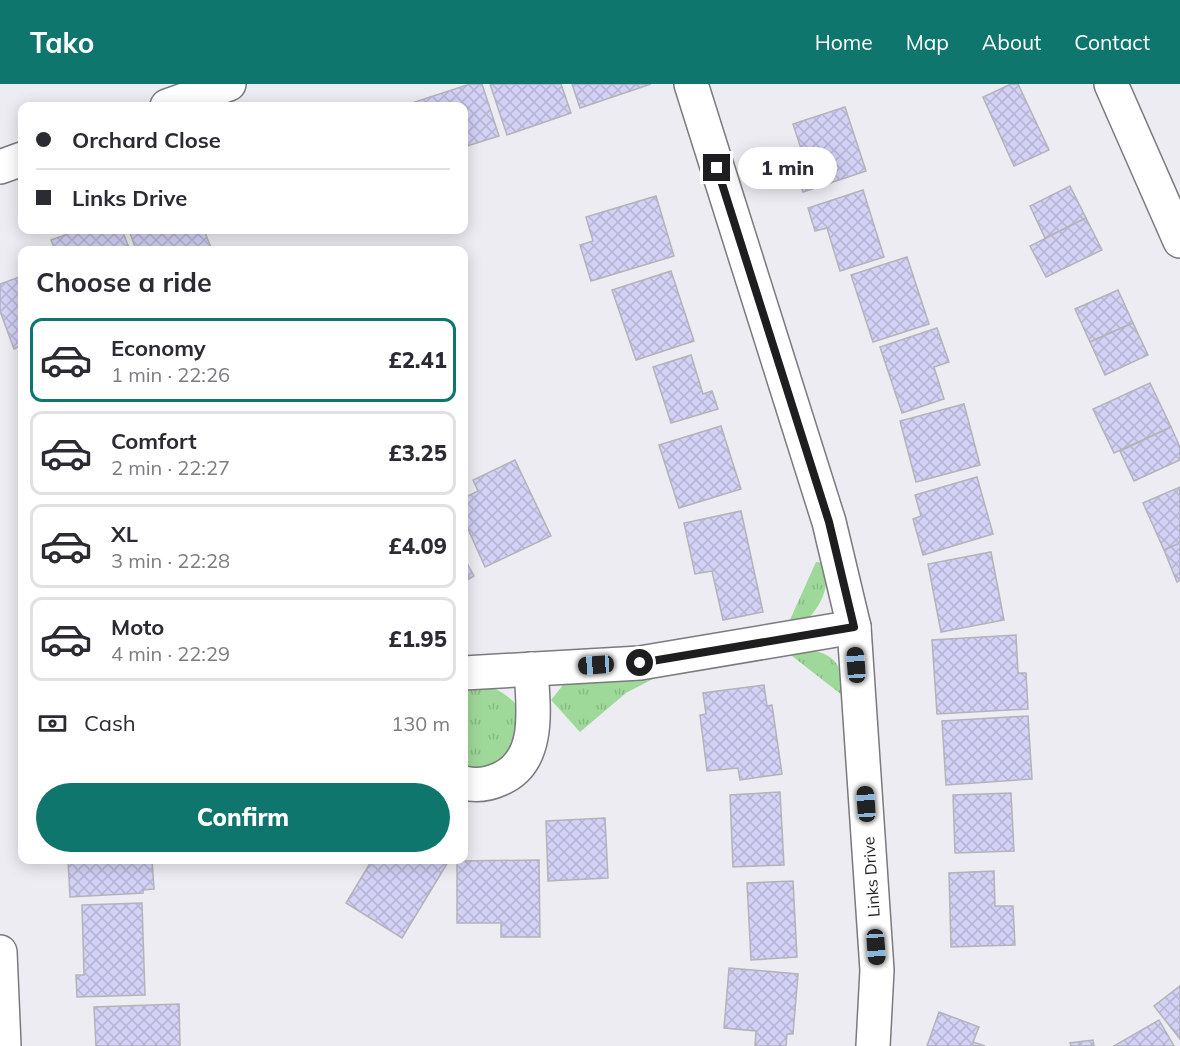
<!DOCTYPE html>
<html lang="en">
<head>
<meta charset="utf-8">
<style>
  :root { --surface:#fff; --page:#f7f7f7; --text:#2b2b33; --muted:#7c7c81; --line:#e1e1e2; --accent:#0f766e }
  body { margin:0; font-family:Mulish,sans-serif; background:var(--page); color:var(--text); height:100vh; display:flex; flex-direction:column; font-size:22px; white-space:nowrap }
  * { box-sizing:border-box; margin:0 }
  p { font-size:20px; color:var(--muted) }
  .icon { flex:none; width:33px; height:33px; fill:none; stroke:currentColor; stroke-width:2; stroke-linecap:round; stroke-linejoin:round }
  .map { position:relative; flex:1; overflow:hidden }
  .side { position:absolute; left:18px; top:162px; width:450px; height:618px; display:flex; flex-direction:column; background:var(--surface); border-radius:12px; box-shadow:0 3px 15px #0003 }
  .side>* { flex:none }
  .hud { position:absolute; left:18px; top:18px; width:450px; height:132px; border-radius:12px; box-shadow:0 3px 15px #0003; display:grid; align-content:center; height:132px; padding:0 18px; background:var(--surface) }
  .end { position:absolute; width:27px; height:27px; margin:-14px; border:8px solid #1e1e20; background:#fff; box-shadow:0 0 0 3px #fff }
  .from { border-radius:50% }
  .bubble { position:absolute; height:42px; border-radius:21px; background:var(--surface); box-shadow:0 3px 15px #0003; font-size:20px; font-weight:800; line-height:42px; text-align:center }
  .car { position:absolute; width:18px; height:36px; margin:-18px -9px; border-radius:8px; box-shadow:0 0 4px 2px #0007; background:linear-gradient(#222 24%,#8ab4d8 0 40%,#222 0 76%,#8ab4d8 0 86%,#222 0) }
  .hud b { display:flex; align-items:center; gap:21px; height:57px; font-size:22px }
  .hud b+b { border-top:2px solid var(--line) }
  .hud i { width:15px; height:15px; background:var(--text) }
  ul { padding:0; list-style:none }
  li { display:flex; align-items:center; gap:18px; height:84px; margin:0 12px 9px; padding:0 6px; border:3px solid var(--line); border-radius:12px }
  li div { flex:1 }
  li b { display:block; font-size:22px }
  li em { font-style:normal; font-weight:800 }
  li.selected { border-color:var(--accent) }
  li>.icon { width:54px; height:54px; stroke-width:1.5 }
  h2 { padding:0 18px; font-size:27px; line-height:72px }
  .pay { display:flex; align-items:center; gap:15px; height:66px; padding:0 18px; font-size:22px }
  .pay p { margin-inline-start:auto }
  .cta { display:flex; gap:12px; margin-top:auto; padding:12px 18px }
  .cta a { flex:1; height:69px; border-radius:36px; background:var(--accent); color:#fff; font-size:24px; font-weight:800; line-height:69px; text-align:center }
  header { display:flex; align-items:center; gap:36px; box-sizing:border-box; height:84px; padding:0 30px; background:var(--accent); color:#fff }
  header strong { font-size:28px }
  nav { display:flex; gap:33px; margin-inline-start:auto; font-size:21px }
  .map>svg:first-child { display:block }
  .grass { fill:url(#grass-tufts) }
  .building { fill:url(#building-cross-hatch); stroke:#b3b3b8; stroke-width:1.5 }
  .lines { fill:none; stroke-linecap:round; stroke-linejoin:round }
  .minor-casing { stroke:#7a7a7f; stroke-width:36 }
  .minor { stroke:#fff; stroke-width:33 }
  .route { stroke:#1e1e20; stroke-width:8 }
  .labels { text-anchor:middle; stroke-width:6; stroke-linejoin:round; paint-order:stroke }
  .street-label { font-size:16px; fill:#1e1e20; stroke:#fff }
</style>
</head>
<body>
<header>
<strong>Tako</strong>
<nav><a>Home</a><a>Map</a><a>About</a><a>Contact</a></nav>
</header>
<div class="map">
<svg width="1180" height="962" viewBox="0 0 1180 962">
  <defs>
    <pattern id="grass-tufts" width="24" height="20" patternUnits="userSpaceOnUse" patternTransform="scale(1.5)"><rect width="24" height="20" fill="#9fd999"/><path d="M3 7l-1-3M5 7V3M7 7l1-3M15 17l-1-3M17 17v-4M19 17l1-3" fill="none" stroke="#88ba84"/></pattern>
    <pattern id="building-cross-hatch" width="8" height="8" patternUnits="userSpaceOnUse" patternTransform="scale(1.5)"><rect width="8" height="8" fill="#d3d1f5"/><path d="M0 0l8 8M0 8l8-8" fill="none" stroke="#b5b3d2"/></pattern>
  </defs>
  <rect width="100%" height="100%" fill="#edecf2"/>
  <g class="grass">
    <path d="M816 478 825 479C830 503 822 521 805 538H789Z"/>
    <path d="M802 565C839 569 841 582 847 615L787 568Z"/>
    <polygon points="672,585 626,609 580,648 551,616 563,601 577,594"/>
    <path d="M489 602C537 623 522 647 503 682L464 688V603Z"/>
  </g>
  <g class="building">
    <polygon points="470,0 482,0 499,52 464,63 464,22 410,22 409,20"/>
    <polygon points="490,0 561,0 571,29 507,51"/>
    <polygon points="572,0 651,0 580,24"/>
    <polygon points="1011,0 1018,0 1049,66 1014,82 983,13"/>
    <polygon points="845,23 866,87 803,108 795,87 807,83 793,40"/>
    <polygon points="1070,102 1086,134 1045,154 1030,122"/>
    <polygon points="863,106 884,173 840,187 827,144 815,147 808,124"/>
    <polygon points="656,112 674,172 591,197 580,161 593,157 586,133"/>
    <polygon points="1086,134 1102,166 1046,193 1030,162"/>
    <polygon points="79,146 122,146 130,166 55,166 51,156"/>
    <polygon points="129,146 204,146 212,166 136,166"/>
    <polygon points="907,173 929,240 873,258 851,191"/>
    <polygon points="671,187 694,257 636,276 612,206"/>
    <polygon points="22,192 22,261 14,265 0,227 0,200"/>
    <polygon points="1118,206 1133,239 1090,258 1075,225"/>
    <polygon points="1133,239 1148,271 1105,291 1090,258"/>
    <polygon points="937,244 949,278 934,283 944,315 902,329 880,263"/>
    <polygon points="691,271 703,310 712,307 718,325 671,339 653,283"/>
    <polygon points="1150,299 1171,343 1114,369 1093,325"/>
    <polygon points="964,320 980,381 916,398 900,337"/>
    <polygon points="721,342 741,405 679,424 659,361"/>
    <polygon points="1171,343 1180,363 1180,376 1134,397 1120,367"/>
    <polygon points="515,376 551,452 485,483 464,436 464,414 478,407 473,396"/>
    <polygon points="977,393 993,450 923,471 913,435 921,432 915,411"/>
    <polygon points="1180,403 1180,459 1164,466 1143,419"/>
    <polygon points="741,427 763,528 723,536 712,487 695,490 684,439"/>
    <polygon points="1180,459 1180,496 1177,498 1164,466"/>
    <polygon points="991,468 1004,536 941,548 928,480"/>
    <polygon points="464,474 474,492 464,498"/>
    <polygon points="1016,551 1018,589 1026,589 1028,625 937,630 932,556"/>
    <polygon points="764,601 767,622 772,621 782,690 740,696 738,684 707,687 700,631 706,630 703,609"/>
    <polygon points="1028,632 1032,695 946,701 942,637"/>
    <polygon points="780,708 784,781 733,783 730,711"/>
    <polygon points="1011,709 1014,767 955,769 953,711"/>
    <polygon points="605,734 608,794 548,797 546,737"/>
    <polygon points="68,776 152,776 154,805 143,806 143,809 70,813"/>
    <polygon points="372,776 443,776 448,778 402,854 346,819"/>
    <polygon points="539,776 540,853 501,853 501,839 457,839 457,777"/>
    <polygon points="994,787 995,822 1013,822 1015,861 951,863 949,789"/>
    <polygon points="793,797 797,873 751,876 747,799"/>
    <polygon points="142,819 145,911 77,913 76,891 84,891 82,821"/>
    <polygon points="729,884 798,890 793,950 787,950 786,962 755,962 756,947 724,944"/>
    <polygon points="1180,902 1180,955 1154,922"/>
    <polygon points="179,920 180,962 96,962 94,923"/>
    <polygon points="939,928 979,943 973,958 985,962 927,962"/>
    <polygon points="1159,936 1174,962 1114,962"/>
    <polygon points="1093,956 1094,962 1071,962 1070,959"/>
  </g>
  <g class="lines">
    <defs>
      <g id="minor">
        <polyline points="691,0 829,438 854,543 877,886 873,962"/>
        <polyline points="1111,0 1180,157"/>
        <polyline points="167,22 229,0"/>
        <polyline points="0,83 22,75"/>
        <polyline points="464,589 640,579 854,543"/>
        <path d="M464 699C476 702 489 700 500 695 542 677 533 622 531 585"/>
        <polyline points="0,868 4,962"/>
      </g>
    </defs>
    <use href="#minor" class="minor-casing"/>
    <use href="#minor" class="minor"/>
  </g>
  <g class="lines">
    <polyline class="route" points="640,579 854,543 829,438 717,84"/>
  </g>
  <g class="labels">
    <g class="street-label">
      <text transform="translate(871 793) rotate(-94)" y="6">Links Drive</text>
    </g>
  </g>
</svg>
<i class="end from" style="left:640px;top:579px"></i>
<i class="end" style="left:717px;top:84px"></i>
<div class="bubble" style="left:738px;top:63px;width:99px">1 min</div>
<i class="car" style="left:596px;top:581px;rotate:266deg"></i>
<i class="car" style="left:856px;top:581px;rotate:356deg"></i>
<i class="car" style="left:866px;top:720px;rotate:356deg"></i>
<i class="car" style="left:876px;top:863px;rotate:176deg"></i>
<div class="hud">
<b><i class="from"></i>Orchard Close</b>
<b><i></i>Links Drive</b>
</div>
<section class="side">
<h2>Choose a ride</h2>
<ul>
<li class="selected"><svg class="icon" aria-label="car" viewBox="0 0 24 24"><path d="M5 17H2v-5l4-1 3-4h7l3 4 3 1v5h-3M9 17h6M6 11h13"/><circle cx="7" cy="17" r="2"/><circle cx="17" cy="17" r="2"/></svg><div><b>Economy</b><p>1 min · 22:26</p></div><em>£2.41</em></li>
<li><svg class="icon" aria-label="car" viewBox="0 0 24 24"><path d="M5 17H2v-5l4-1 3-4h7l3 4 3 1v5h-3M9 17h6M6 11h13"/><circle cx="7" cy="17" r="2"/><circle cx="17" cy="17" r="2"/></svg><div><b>Comfort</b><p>2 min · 22:27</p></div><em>£3.25</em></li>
<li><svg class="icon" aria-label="car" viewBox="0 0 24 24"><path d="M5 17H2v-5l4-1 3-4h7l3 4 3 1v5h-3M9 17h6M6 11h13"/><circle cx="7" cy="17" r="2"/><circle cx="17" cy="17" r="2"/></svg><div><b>XL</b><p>3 min · 22:28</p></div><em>£4.09</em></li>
<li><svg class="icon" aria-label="car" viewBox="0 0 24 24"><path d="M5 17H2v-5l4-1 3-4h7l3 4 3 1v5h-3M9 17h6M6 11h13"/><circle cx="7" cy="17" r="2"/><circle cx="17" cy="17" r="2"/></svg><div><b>Moto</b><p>4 min · 22:29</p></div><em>£1.95</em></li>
</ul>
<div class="pay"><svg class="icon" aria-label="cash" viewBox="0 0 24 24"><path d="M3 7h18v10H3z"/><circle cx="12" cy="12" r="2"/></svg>Cash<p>130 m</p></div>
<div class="cta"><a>Confirm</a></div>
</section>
</div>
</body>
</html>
